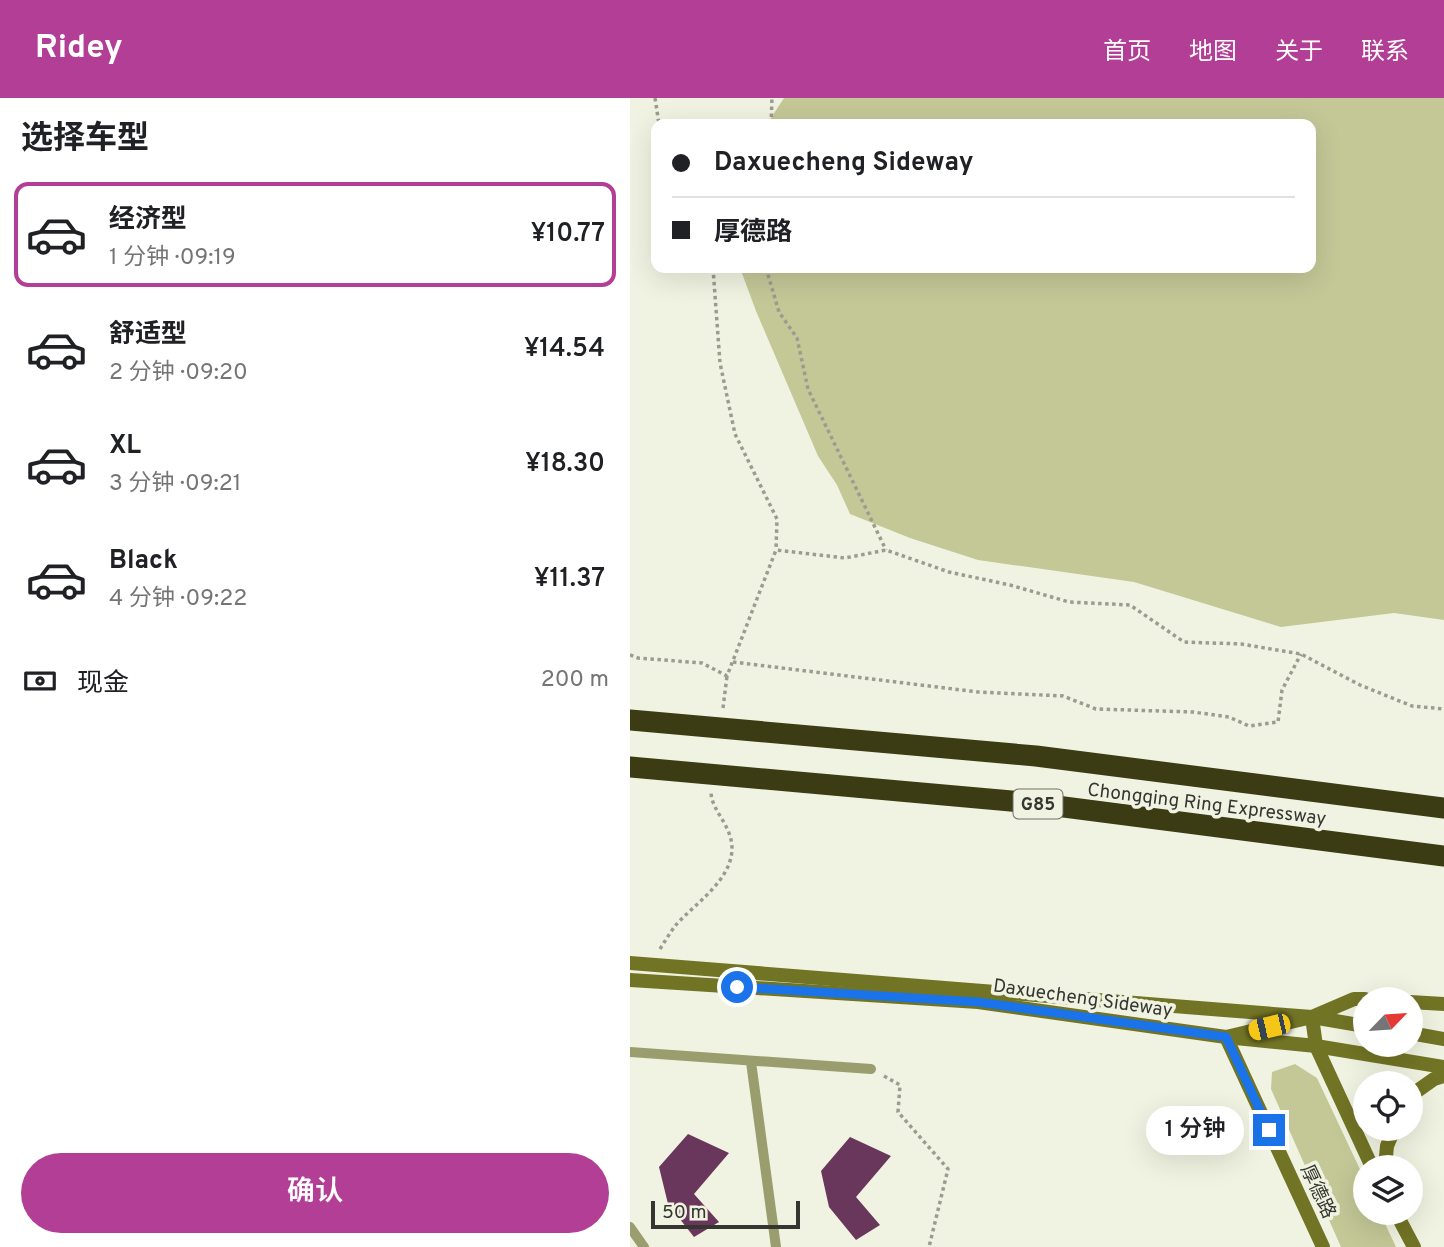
<!DOCTYPE html>
<html lang="zh">
<head>
<meta charset="utf-8">
<style>
  :root { --surface:#fff; --page:#f6f6f6; --text:#202124; --muted:#757577; --line:#e0e0e0; --accent:#b33e96 }
  body { margin:0; font-family:Overpass,"Noto Sans SC",sans-serif; background:var(--page); color:var(--text); height:100vh; display:flex; flex-direction:column; font-size:26px; white-space:nowrap }
  * { box-sizing:border-box; margin:0 }
  p { font-size:23px; color:var(--muted) }
  .icon { flex:none; width:38px; height:38px; fill:none; stroke:currentColor; stroke-width:2; stroke-linecap:round; stroke-linejoin:round }
  .map { position:relative; flex:1; overflow:hidden }
  .drawer { display:flex; flex-direction:column; background:var(--surface); width:630px }
  .drawer>* { flex:none }
  .guide { position:absolute; left:21px; top:21px; width:665px; height:154px; border-radius:14px; box-shadow:0 7px 28px #0002; display:grid; align-content:center; height:154px; padding:0 21px; background:var(--surface) }
  .needle { width:46px; rotate:65deg }
  .controls { position:absolute; left:723px; top:889px; display:grid; gap:14px }
  .controls a { display:grid; place-items:center; width:70px; height:70px; border-radius:50%; background:var(--surface); box-shadow:0 7px 28px #0002; font-size:35px }
  .scale { position:absolute; left:21px; bottom:18px; width:149px; box-sizing:border-box; padding-left:7px; border:4px solid #363630; border-top:0; font-size:19px; line-height:24px; white-space:nowrap; color:#363630; -webkit-text-stroke:5px #f1f3e2; paint-order:stroke }
  .end { position:absolute; width:32px; height:32px; margin:-16px; border:9px solid #1a73e8; background:#fff; box-shadow:0 0 0 4px #fff }
  .from { border-radius:50% }
  .bubble { position:absolute; height:49px; border-radius:24px; background:var(--surface); box-shadow:0 7px 28px #0002; font-size:23px; font-weight:600; line-height:49px; text-align:center }
  .car { position:absolute; width:21px; height:42px; margin:-21px -10px; border-radius:9px; box-shadow:0 0 5px 2px #0007; background:linear-gradient(#f5c518 24%,#345 0 40%,#f5c518 0 76%,#345 0 86%,#f5c518 0) }
  .guide b { display:flex; align-items:center; gap:24px; height:66px; font-size:26px }
  .guide b+b { border-top:2px solid var(--line) }
  .guide i { width:18px; height:18px; background:var(--text) }
  ul { padding:0; list-style:none }
  li { display:flex; align-items:center; gap:21px; height:105px; margin:0 14px 10px; padding:0 7px; border:4px solid transparent; border-radius:14px }
  li div { flex:1 }
  li b { display:block; font-size:26px }
  li em { font-style:normal; font-weight:600 }
  li.active { border-color:var(--accent) }
  li>.icon { width:63px; height:63px; stroke-width:1.5 }
  h2 { padding:0 21px; font-size:32px; line-height:84px }
  .pay { display:flex; align-items:center; gap:18px; height:77px; padding:0 21px; font-size:26px }
  .pay p { margin-inline-start:auto }
  .cta { display:flex; gap:14px; margin-top:auto; padding:14px 21px }
  .cta a { flex:1; height:80px; border-radius:42px; background:var(--accent); color:#fff; font-size:28px; font-weight:600; line-height:80px; text-align:center }
  header { display:flex; align-items:center; gap:42px; box-sizing:border-box; height:98px; padding:0 35px; background:var(--accent); color:#fff }
  header strong { font-size:33px }
  nav { display:flex; gap:38px; margin-inline-start:auto; font-size:24px }
  main { display:flex; flex:1; min-height:0 }
  .map>svg:first-child { display:block }
  .green { fill:#c4c897 }
  .building { fill:#6a375c }
  .lines { fill:none; stroke-linecap:round; stroke-linejoin:round }
  .path { stroke:#9b9c90; stroke-width:3.5; stroke-dasharray:3.5 3.5; stroke-linecap:butt }
  .lane { stroke:#9a9d6d; stroke-width:10 }
  .secondary { stroke:#727425; stroke-width:14 }
  .highway { stroke:#3b3c14; stroke-width:21 }
  .route { stroke:#1a73e8; stroke-width:9 }
  .labels { text-anchor:middle; stroke-width:7; stroke-linejoin:round; paint-order:stroke }
  .shield { fill:#f1f3e2; stroke:#6e6f65; stroke-width:2 }
  .shield-label { font-size:18px; font-weight:bold; fill:#363630 }
  .street-label { font-size:19px; fill:#363630; stroke:#f1f3e2 }
</style>
</head>
<body>
<header>
<strong>Ridey</strong>
<nav><a>首页</a><a>地图</a><a>关于</a><a>联系</a></nav>
</header>
<main>
<section class="drawer">
<h2>选择车型</h2>
<ul>
<li class="active"><svg class="icon" aria-label="car" viewBox="0 0 24 24"><path d="M5 17H2v-5l4-1 3-4h7l3 4 3 1v5h-3M9 17h6M6 11h13"/><circle cx="7" cy="17" r="2"/><circle cx="17" cy="17" r="2"/></svg><div><b>经济型</b><p>1 分钟 · 09:19</p></div><em>¥10.77</em></li>
<li><svg class="icon" aria-label="car" viewBox="0 0 24 24"><path d="M5 17H2v-5l4-1 3-4h7l3 4 3 1v5h-3M9 17h6M6 11h13"/><circle cx="7" cy="17" r="2"/><circle cx="17" cy="17" r="2"/></svg><div><b>舒适型</b><p>2 分钟 · 09:20</p></div><em>¥14.54</em></li>
<li><svg class="icon" aria-label="car" viewBox="0 0 24 24"><path d="M5 17H2v-5l4-1 3-4h7l3 4 3 1v5h-3M9 17h6M6 11h13"/><circle cx="7" cy="17" r="2"/><circle cx="17" cy="17" r="2"/></svg><div><b>XL</b><p>3 分钟 · 09:21</p></div><em>¥18.30</em></li>
<li><svg class="icon" aria-label="car" viewBox="0 0 24 24"><path d="M5 17H2v-5l4-1 3-4h7l3 4 3 1v5h-3M9 17h6M6 11h13"/><circle cx="7" cy="17" r="2"/><circle cx="17" cy="17" r="2"/></svg><div><b>Black</b><p>4 分钟 · 09:22</p></div><em>¥11.37</em></li>
</ul>
<div class="pay"><svg class="icon" aria-label="cash" viewBox="0 0 24 24"><path d="M3 7h18v10H3z"/><circle cx="12" cy="12" r="2"/></svg>现金<p>200 m</p></div>
<div class="cta"><a>确认</a></div>
</section>
<div class="map">
<svg width="814" height="1149" viewBox="0 0 814 1149">
  <rect width="100%" height="100%" fill="#f1f3e2"/>
  <g class="green">
    <polygon points="154,0 814,0 814,522 764,515 651,529 504,484 348,462 280,440 220,416 207,387 188,358 126,213 110,170 681,170 681,26 137,26"/>
    <polygon points="665,966 687,980 735,1082 735,1115 750,1115 766,1149 711,1149 641,991 642,974"/>
  </g>
  <g class="building">
    <polygon points="58,1036 99,1055 64,1096 89,1124 64,1139 38,1106 29,1069"/>
    <polygon points="220,1039 261,1058 226,1099 250,1127 226,1142 199,1109 191,1073"/>
  </g>
  <g class="lines">
    <g class="path">
      <polyline points="25,0 29,26"/>
      <polyline points="141,26 142,0"/>
      <polyline points="83,170 90,265 105,336 147,421 146,452"/>
      <polyline points="136,170 149,214 167,240 178,291 256,452"/>
      <polyline points="0,557 8,560 72,565 97,578 146,452 215,460 256,452 319,474 380,487 439,504 500,507 554,544 611,546 671,556 730,587 782,608 814,611"/>
      <polyline points="103,564 348,594 433,598 466,611 563,614 599,619 619,628 648,624 652,592 671,556"/>
      <polyline points="93,610 97,578"/>
      <path d="M30 851C35 843 40 835 45 828 64 806 102 783 102 750 102 728 82 713 81 695"/>
      <polyline points="254,978 270,987 268,1014 318,1071 299,1149"/>
    </g>
    <g class="lane">
      <polyline points="0,954 241,971"/>
      <polyline points="121,964 146,1149"/>
      <polyline points="0,1129 14,1149"/>
    </g>
    <g class="secondary">
      <polyline points="0,865 682,919 735,928"/>
      <polyline points="0,882 348,904 596,939 686,948 814,969"/>
      <polyline points="780,904 814,906"/>
      <polyline points="682,919 686,948 742,1069"/>
      <polyline points="780,935 814,941"/>
      <polyline points="780,998 804,981 814,978"/>
      <polyline points="755,1069 757,1048 764,1031"/>
      <polyline points="766,1115 784,1149"/>
      <polyline points="693,1149 596,939 682,919 724,901 735,901"/>
    </g>
    <g class="highway">
      <polyline points="0,622 406,658 814,710"/>
      <polyline points="0,669 403,705 814,758"/>
    </g>
  </g>
  <g class="lines">
    <polyline class="route" points="107,889 348,904 596,939 639,1032"/>
  </g>
  <g class="labels">
    <rect class="shield" x="383.5" y="691.5" width="49" height="29" rx="5"/>
    <g class="shield-label">
      <text x="408" y="712">G85</text>
    </g>
    <g class="street-label">
      <text transform="translate(577 705) rotate(7)" y="7">Chongqing Ring Expressway</text>
      <text transform="translate(453 899) rotate(8)" y="7">Daxuecheng Sideway</text>
      <text transform="translate(689 1093) rotate(65)" y="7">厚德路</text>
    </g>
  </g>
</svg>
<div class="controls">
<a><svg class="needle" viewBox="-14 -14 28 28"><path d="M0-13l5 13h-10z" fill="#e53935"/><path d="M0 13l5-13h-10z" fill="#757577"/></svg></a>
<a><svg class="icon" aria-label="locate" viewBox="0 0 24 24"><circle cx="12" cy="12" r="6"/><path d="M12 2v4M12 18v4M2 12h4M18 12h4"/></svg></a>
<a><svg class="icon" aria-label="layers" viewBox="0 0 24 24"><path d="M12 4l9 5-9 5-9-5zM3 14l9 5 9-5"/></svg></a>
</div>
<div class="scale">50 m</div>
<i class="end from" style="left:107px;top:889px"></i>
<i class="end" style="left:639px;top:1032px"></i>
<div class="bubble" style="left:516px;top:1008px;width:98px">1 分钟</div>
<i class="car" style="left:639px;top:929px;rotate:257deg"></i>
<div class="guide">
<b><i class="from"></i>Daxuecheng Sideway</b>
<b><i></i>厚德路</b>
</div>
</div>
</main>
</body>
</html>
